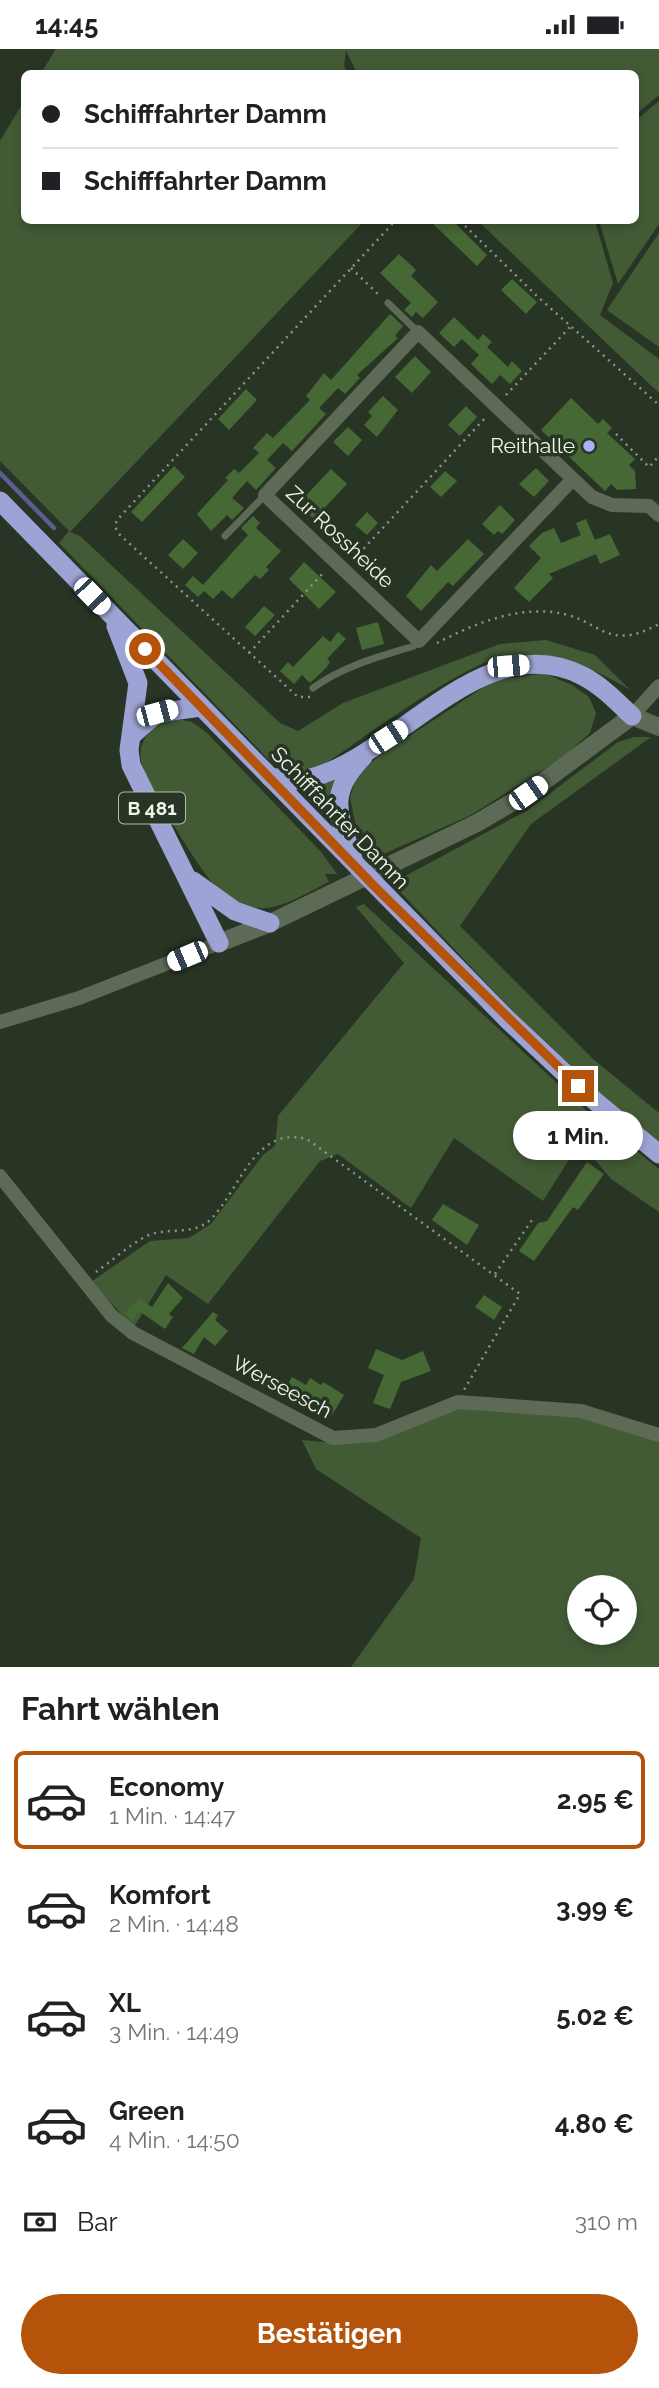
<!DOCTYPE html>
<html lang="de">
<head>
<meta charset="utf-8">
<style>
  :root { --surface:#fff; --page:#f2f2f2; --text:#202124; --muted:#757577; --line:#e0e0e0; --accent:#b45309 }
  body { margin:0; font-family:Raleway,sans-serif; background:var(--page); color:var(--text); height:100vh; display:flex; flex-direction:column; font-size:26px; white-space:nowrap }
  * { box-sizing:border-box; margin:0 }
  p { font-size:23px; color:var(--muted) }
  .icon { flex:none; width:38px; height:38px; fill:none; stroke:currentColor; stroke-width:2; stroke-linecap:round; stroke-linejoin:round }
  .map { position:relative; height:1618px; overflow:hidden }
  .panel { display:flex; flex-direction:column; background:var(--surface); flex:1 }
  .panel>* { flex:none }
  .top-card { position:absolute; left:21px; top:21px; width:618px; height:154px; border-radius:10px; box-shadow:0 4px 10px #0003; display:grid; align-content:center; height:154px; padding:0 21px; background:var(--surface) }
  .controls { position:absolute; left:567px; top:1526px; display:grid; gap:14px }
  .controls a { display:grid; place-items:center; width:70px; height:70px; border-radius:50%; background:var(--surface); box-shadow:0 4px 10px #0003; font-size:35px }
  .end { position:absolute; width:32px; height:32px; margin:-16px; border:9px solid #b45309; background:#fff; box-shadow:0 0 0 4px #fff }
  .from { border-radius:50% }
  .bubble { position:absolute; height:49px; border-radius:24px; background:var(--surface); box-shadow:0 4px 10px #0003; font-size:23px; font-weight:700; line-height:49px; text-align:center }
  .car { position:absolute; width:21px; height:42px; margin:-21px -10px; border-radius:9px; box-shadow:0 0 5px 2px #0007; background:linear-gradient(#fff 24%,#345 0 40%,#fff 0 76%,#345 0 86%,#fff 0) }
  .top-card b { display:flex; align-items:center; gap:24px; height:66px; font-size:26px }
  .top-card b+b { border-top:2px solid var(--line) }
  .top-card i { width:18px; height:18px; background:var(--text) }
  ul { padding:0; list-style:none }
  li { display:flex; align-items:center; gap:21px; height:98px; margin:0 14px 10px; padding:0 7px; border:4px solid transparent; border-radius:10px }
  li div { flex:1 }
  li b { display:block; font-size:26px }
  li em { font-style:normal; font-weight:700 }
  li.on { border-color:var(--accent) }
  li>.icon { width:63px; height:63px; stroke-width:1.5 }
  h2 { padding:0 21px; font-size:32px; line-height:84px }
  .pay { display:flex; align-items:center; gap:18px; height:77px; padding:0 21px; font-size:26px }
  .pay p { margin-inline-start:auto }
  .cta { display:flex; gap:14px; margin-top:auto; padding:14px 21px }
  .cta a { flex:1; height:80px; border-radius:42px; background:var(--accent); color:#fff; font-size:28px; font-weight:700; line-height:80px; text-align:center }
  .status { display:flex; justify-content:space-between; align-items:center; height:49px; padding:0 35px; background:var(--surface); direction:ltr }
  .status svg { height:19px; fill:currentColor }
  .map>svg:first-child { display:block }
  .green { fill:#425b35; fill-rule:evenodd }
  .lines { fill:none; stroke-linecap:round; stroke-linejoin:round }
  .stream { stroke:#5c5d94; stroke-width:4.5 }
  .building { fill:#466834 }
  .path { stroke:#8b9586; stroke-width:2.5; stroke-dasharray:2 5; stroke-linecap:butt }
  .service { stroke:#5c6a56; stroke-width:7 }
  .minor { stroke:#5c6a56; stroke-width:14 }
  .tertiary { stroke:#5c6a56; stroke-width:18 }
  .trunk { stroke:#9ea3d5; stroke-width:19 }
  .route { stroke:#b45309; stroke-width:9 }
  .poi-dot { fill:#acaffb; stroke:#293524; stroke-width:2.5 }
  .labels { text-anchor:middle; stroke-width:7; stroke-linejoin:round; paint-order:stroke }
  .shield { fill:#293524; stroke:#b3bcaf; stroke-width:2 }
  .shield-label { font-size:19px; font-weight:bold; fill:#eef6ea }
  .poi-label { font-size:21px; fill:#eef6ea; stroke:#293524; text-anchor:end }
  .street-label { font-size:21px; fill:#eef6ea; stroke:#293524 }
</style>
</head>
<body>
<div class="status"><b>14:45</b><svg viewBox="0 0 49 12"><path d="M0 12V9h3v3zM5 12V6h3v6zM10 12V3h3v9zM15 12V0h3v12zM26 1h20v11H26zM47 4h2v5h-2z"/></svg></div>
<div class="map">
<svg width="659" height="1618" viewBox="0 0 659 1618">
  <rect width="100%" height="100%" fill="#293524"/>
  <g class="green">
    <polygon points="56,0 659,0 659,46 635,66 635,24 357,24 346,2 344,17 347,24 41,24"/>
    <path d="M24 52V172H364L70 483 80 487 280 674 298 682 343 654 500 595 546 591 595 606 630 641C592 618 554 602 508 607 465 611 357 695 314 722L297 723 271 713 59 494 69 482 0 412V92Z"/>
    <polygon points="659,52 659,175 618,235 599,172 635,172 635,72"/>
    <polygon points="478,172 595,172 613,234 600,266 659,310 659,344"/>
    <polygon points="659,184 659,298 607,261"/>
    <polygon points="543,624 572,636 589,648 596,664 590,684 562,709 471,766 377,808 355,774 350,748 357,727 379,707 493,632"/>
    <path d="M172 669 192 673 207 684 322 804 337 825H325L329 833C308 843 281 861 258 859 241 858 224 845 212 833 198 818 144 731 141 712 137 690 154 676 172 669Z"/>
    <polygon points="634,688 651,688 531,775 460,877 593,1010 659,1064 659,1093 552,1004 392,834 528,761 618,693"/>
    <polygon points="336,729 329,762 325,768 298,740"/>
    <polygon points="364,855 587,1062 659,1120 659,1163 611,1130 580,1093 543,1152 454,1089 411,1159 338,1105 320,1112 208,1255 166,1226 134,1278 91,1233 150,1192 189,1189 211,1175 263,1106 275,1097 278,1067 404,914 356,858"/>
    <path d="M460 1358 583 1367 659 1390V1618H351L414 1530 421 1489 316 1420 302 1391 334 1394ZM579 1538H625V1584H579Z"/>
  </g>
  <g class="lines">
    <polyline class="stream" points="0,424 54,479"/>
  </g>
  <g class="building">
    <polygon points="430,172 453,172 487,206 477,217"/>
    <polygon points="399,205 416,221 411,227 438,253 423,269 416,263 412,268 404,261 411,254 380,224"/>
    <polygon points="512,230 537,253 526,265 501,241"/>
    <polygon points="390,265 403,277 395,287 398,289 357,326 360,329 345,345 338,339 319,359 326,365 292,402 283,394 267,411 276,419 256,441 247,432 232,449 244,459 232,471 227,466 211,482 197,465 228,431 225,429 234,420 239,424 259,404 253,399 267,384 273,389 310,351 306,347 324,324 331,331"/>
    <polygon points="454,268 478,291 483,285 492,293 487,298 508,318 512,312 522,322 510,335 500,326 492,335 471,315 479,306 462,290 454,298 439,284"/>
    <polygon points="415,307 431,323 412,344 395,328"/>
    <polygon points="246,340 257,351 229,381 218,370"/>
    <polygon points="383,347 398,361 377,388 364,376 372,367 368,363"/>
    <polygon points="571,349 598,375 603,370 612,379 607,384 635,410 629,416 635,422 636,440 617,441 611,435 605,442 541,381"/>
    <polygon points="466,357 477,368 460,387 448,376"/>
    <polygon points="348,378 362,391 348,407 333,393"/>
    <polygon points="174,417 185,428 142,473 131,463"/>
    <polygon points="536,419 549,432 534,448 519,435"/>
    <polygon points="331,420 347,435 314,470 298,455"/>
    <polygon points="445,422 457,432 441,448 430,438"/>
    <polygon points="500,456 515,471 502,485 498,482 494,486 482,475"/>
    <polygon points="367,463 378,474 367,486 355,476"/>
    <polygon points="253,467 260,474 256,479 281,502 266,518 269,521 260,530 255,526 232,550 222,541 213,550 204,542 198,548 185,536 193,527 203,536 248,486 241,479"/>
    <polygon points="586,470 595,491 610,485 620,506 600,515 596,505 549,525 553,529 529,553 514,539 541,509 529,497 542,484 554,479 561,494 581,486 576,474"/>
    <polygon points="183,490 198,504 183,520 168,506"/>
    <polygon points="468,490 484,505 453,537 448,533 421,562 406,547 431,516 437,522"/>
    <polygon points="304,513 336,543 319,560 289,530"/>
    <polygon points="264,557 275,566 255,587 245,578"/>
    <polygon points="378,573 384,595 362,601 356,579"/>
    <polygon points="338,583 346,590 327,610 330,613 326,619 310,634 302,626 294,635 280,622 288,613 293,618 323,587 330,593"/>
    <polygon points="587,1113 604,1125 578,1161 573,1158 534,1212 519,1202 538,1174 547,1172"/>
    <polygon points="443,1155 479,1176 467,1196 432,1171"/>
    <polygon points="168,1234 183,1249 169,1265 173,1268 165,1280 139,1262 133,1272 124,1264 140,1250 152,1258"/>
    <polygon points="484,1246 502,1258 494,1271 475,1258"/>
    <polygon points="213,1263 218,1266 215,1271 228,1282 215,1297 204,1288 194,1305 182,1299"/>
    <polygon points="376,1300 402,1311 423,1302 431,1322 401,1333 390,1360 373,1354 384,1326 368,1319"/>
    <polygon points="292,1328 306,1336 310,1329 321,1336 323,1333 344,1346 332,1366 286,1338"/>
  </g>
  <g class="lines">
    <g class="path">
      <polyline points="460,172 538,248 659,356"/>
      <polyline points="351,219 381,248"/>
      <polyline points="506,346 571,277"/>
      <polyline points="616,385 649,418 659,407"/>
      <polyline points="354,510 487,367"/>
      <path d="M437 594C472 576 511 559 552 563 601 568 604 605 659 575"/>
      <polyline points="249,604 325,522"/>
      <polyline points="310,648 298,648 120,486 115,478 117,471 395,172"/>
      <path d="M96 1223C112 1212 131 1194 149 1186 169 1178 195 1187 211 1170 240 1141 254 1076 307 1090L520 1245 464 1341"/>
      <polyline points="495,1225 532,1171"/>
    </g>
    <g class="service">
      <polyline points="388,254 418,283"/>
      <polyline points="225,487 265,446"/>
      <path d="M313 639C343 617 378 608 414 597L419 592"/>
    </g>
    <g class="minor">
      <polyline points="573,430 419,592 265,446 418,283 592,448 612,456 649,457 659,466"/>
      <polyline points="632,667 659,637"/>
      <polyline points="0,973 79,949 219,894"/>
      <polyline points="0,1127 111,1266 133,1284 333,1389 376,1386 458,1353 581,1362 659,1386"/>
    </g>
    <polyline class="tertiary" points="219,894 270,874 477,774 528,744 632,667 659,678"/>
    <g class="trunk">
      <polyline points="0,452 508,971 589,1047 659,1105"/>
      <polyline points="116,577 138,634 129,701 131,716 219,894"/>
      <polyline points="132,686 157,664 201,658"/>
      <path d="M270 728C281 730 295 733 307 730 398 709 483 575 583 627 602 637 616 652 632 667"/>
      <path d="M353 810C339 766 326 745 363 708"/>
      <polyline points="193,832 235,862 270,874"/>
    </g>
  </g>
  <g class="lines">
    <polyline class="route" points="145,600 377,840 578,1037"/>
  </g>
  <circle class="poi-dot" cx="589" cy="397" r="7"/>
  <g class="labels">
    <rect class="shield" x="119" y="743.5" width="66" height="31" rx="5"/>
    <g class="shield-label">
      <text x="152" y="766">B 481</text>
    </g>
    <g class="poi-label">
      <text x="575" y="404">Reithalle</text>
    </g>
    <g class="street-label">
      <text transform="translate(340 488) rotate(43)" y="7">Zur Rossheide</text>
      <text transform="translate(340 769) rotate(46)" y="7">Schifffahrter Damm</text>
      <text transform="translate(282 1338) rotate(28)" y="7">Werseesch</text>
    </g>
  </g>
</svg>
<div class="controls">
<a><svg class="icon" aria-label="locate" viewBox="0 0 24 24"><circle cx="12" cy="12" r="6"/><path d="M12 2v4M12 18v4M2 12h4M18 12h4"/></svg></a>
</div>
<i class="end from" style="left:145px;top:600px"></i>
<i class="end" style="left:578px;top:1037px"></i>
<div class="bubble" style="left:513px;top:1062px;width:130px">1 Min.</div>
<i class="car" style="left:92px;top:547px;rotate:136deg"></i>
<i class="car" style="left:508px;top:617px;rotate:85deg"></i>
<i class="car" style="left:157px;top:664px;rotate:75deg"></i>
<i class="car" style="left:388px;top:688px;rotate:57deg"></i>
<i class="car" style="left:528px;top:744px;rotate:55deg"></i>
<i class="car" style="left:187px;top:907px;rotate:247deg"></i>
<div class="top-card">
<b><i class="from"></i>Schifffahrter Damm</b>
<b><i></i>Schifffahrter Damm</b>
</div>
</div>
<section class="panel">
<h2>Fahrt wählen</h2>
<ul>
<li class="on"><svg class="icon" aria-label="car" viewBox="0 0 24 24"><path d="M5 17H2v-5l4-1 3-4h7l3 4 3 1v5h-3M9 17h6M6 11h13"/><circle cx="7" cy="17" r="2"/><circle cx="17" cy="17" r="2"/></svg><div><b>Economy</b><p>1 Min. · 14:47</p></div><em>2.95 €</em></li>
<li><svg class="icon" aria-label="car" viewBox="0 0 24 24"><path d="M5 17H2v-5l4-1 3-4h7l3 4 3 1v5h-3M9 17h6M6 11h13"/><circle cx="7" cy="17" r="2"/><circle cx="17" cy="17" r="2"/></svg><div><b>Komfort</b><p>2 Min. · 14:48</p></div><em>3.99 €</em></li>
<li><svg class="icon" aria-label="car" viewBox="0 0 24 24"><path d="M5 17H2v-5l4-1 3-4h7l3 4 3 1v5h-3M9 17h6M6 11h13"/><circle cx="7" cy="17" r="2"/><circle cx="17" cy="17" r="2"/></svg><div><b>XL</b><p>3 Min. · 14:49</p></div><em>5.02 €</em></li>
<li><svg class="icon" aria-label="car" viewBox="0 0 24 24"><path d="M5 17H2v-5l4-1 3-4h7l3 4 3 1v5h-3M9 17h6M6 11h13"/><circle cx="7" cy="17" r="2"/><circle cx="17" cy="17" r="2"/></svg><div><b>Green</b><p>4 Min. · 14:50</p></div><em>4.80 €</em></li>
</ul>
<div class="pay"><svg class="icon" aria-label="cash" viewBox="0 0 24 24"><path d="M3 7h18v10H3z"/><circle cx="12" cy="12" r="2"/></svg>Bar<p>310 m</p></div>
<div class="cta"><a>Bestätigen</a></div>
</section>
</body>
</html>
